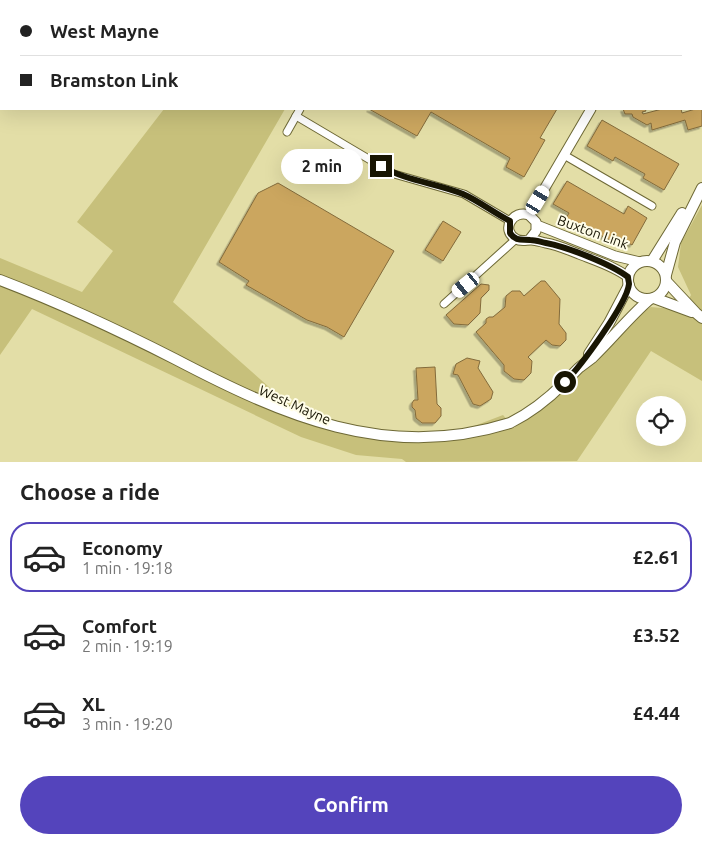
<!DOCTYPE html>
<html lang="en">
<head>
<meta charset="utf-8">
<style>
  :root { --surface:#fff; --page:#f6f6f6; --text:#222; --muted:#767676; --line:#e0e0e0; --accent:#5444bc }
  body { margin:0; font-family:Ubuntu,sans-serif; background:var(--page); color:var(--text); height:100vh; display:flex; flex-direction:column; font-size:19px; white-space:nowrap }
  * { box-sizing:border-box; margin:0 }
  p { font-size:16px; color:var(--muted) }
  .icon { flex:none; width:28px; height:28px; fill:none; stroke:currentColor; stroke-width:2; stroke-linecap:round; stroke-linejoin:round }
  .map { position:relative; height:462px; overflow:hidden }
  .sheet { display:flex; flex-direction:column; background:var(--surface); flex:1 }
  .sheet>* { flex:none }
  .guide { position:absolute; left:0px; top:0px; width:702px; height:110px; box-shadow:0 5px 20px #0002; display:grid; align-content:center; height:110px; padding:0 20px; background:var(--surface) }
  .buttons { position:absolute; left:636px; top:396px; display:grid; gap:10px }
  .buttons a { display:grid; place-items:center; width:50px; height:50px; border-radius:50%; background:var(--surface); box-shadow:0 5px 20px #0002; font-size:25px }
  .end { position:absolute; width:22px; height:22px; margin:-11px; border:6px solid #181503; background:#fff; box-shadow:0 0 0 2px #fff }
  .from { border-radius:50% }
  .bubble { position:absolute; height:35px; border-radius:18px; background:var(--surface); box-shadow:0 5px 20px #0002; font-size:16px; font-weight:700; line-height:35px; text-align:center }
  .car { position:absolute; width:15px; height:30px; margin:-15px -8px; border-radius:6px; box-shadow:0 0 4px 1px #0007; background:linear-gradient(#fff 24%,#345 0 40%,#fff 0 76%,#345 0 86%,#fff 0) }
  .guide b { display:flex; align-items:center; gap:18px; height:48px; font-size:19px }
  .guide b+b { border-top:1px solid var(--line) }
  .guide i { width:12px; height:12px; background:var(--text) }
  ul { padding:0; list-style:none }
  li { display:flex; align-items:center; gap:15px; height:70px; margin:0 10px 8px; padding:0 10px; border:2px solid transparent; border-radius:20px }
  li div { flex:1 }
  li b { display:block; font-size:19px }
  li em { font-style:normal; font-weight:700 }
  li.on { border-color:var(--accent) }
  li>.icon { width:45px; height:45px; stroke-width:1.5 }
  h2 { padding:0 20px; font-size:22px; line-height:60px }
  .primary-button { display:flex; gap:10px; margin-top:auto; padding:10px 20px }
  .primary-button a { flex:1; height:58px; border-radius:30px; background:var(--accent); color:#fff; font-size:20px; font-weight:700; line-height:58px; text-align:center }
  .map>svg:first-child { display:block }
  .green { fill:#c7c07b }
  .building { fill:#cba65e; stroke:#836b3c; filter:url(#shadow) }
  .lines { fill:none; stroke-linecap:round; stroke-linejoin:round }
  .minor-casing { stroke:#6e6936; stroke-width:9 }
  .tertiary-casing { stroke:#6e6936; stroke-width:11 }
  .secondary-casing { stroke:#6e6936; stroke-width:12 }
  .minor { stroke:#fff; stroke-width:7 }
  .tertiary { stroke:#fff; stroke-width:9 }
  .secondary { stroke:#fff; stroke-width:10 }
  .route { stroke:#181503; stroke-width:6 }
  .labels { text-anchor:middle; stroke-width:4; stroke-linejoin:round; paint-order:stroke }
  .street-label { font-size:14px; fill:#181503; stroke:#fffde8 }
</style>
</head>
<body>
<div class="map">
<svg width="702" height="462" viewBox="0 0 702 462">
  <defs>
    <filter id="shadow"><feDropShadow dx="-2.5" dy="2.5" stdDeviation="0" flood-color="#0004"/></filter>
  </defs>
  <rect width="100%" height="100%" fill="#e3dea7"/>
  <polygon class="green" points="164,109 285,109 173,302 288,404 332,422 373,434 456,433 503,415 514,428 587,368 636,316 651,307 683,310 691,295 678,267 681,243 702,205 702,381 651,351 577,461 406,462 402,459 356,455 301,437 32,309 0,355 0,258 82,292 113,251 77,222"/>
  <g class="building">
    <polygon points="702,107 702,126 688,130 685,120 652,130 651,123 647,125 633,117 632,114 625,114 623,109 645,109 646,111 642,112 643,114 662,109 681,109 682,113"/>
    <polygon points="369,109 557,109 540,138 545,140 524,177 506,167 510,158 431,112 417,136"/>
    <polygon points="602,120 679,164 664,190 643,178 645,174 615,157 613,161 587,146"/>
    <polygon points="567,181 624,214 628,206 647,218 632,245 613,234 610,240 588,229 587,231 577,225 576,227 565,220 569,213 553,204"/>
    <polygon points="278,183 394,251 344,337 327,327 307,320 246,285 249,281 219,262 258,193"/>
    <polygon points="443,221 461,232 443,261 425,250"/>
    <polygon points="541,281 545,281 560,299 559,324 566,333 566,340 560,346 552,345 546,340 528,357 532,361 531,373 524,380 514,379 504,371 504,365 476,332 486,323 486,319 489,317 493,317 505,307 506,296 512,291 520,291 524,296"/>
    <polygon points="481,284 489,285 489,290 481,298 480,313 468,325 454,324 446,315"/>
    <polygon points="467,358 480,361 478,368 493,392 491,399 480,406 473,404 458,375 453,374 456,364"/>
    <polygon points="435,367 437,404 441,408 441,416 435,423 422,423 416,418 415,410 412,407 412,403 414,400 418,400 416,368"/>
  </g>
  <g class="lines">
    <defs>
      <g id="minor">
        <polyline points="530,0 531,1"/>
        <polyline points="360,1 361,0"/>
        <polyline points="701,41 702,40"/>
        <polyline points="296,116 394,174 464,194 510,221"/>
        <polyline points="287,132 300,109"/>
        <polyline points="564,155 652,206"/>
        <polyline points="444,304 516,239"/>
      </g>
      <g id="tertiary">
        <polyline points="654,1 655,0"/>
        <polyline points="529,215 591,109"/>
        <polyline points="537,225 615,256 640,262"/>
        <path d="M529 240 536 231V222L529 215C513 209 500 230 516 239 521 242 526 240 531 240 536 240 541 242 546 243 558 245 568 250 579 254 596 261 614 266 628 277"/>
      </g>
      <g id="secondary">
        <polyline points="652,261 682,213"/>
        <circle cx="647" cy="280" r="19"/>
        <polyline points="666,275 675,242 702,188"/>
        <path d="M0 280C60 303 118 330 175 359 282 415 387 462 510 423 530 413 548 399 564 383 570 378 574 372 580 367 584 364 588 361 592 358 612 339 629 317 650 299"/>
        <polyline points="666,281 696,313 702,318"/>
        <polyline points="654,298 692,312"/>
        <polyline points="589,354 609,323 629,285"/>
      </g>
    </defs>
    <use href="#minor" class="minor-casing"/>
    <use href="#tertiary" class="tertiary-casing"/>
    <use href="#secondary" class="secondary-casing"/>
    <use href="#minor" class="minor"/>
    <use href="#tertiary" class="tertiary"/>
    <use href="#secondary" class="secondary"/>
  </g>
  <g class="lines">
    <path class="route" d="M381 166C406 181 436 183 463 194 479 201 494 213 510 221V233C516 242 522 239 530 240 535 240 541 242 546 243 567 247 611 264 628 277 628 279 629 282 629 284 627 304 580 367 565 382"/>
  </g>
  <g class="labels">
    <g class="street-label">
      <text transform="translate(593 232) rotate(20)" y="5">Buxton Link</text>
      <text transform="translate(295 405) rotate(24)" y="5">West Mayne</text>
    </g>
  </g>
</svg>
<div class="buttons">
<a><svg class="icon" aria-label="locate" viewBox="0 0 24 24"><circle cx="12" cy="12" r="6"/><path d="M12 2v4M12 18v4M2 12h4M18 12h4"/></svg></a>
</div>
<i class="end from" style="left:565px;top:382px"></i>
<i class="end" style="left:381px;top:166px"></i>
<div class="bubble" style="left:281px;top:149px;width:82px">2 min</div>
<i class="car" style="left:538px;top:200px;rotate:31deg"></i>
<i class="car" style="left:466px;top:285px;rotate:231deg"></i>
<div class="guide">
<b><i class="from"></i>West Mayne</b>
<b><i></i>Bramston Link</b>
</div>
</div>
<section class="sheet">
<h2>Choose a ride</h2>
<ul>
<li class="on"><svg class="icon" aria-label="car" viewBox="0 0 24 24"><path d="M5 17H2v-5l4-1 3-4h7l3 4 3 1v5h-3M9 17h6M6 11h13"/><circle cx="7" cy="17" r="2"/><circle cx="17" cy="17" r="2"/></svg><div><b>Economy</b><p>1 min · 19:18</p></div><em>£2.61</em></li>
<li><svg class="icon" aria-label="car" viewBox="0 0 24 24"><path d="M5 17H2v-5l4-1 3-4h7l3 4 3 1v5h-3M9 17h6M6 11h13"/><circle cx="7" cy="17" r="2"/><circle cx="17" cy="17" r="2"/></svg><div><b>Comfort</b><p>2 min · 19:19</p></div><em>£3.52</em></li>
<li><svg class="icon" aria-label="car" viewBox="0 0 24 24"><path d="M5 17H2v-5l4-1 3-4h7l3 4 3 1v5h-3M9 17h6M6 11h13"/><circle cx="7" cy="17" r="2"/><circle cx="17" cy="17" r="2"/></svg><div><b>XL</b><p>3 min · 19:20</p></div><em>£4.44</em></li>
</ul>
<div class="primary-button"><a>Confirm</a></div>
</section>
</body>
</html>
